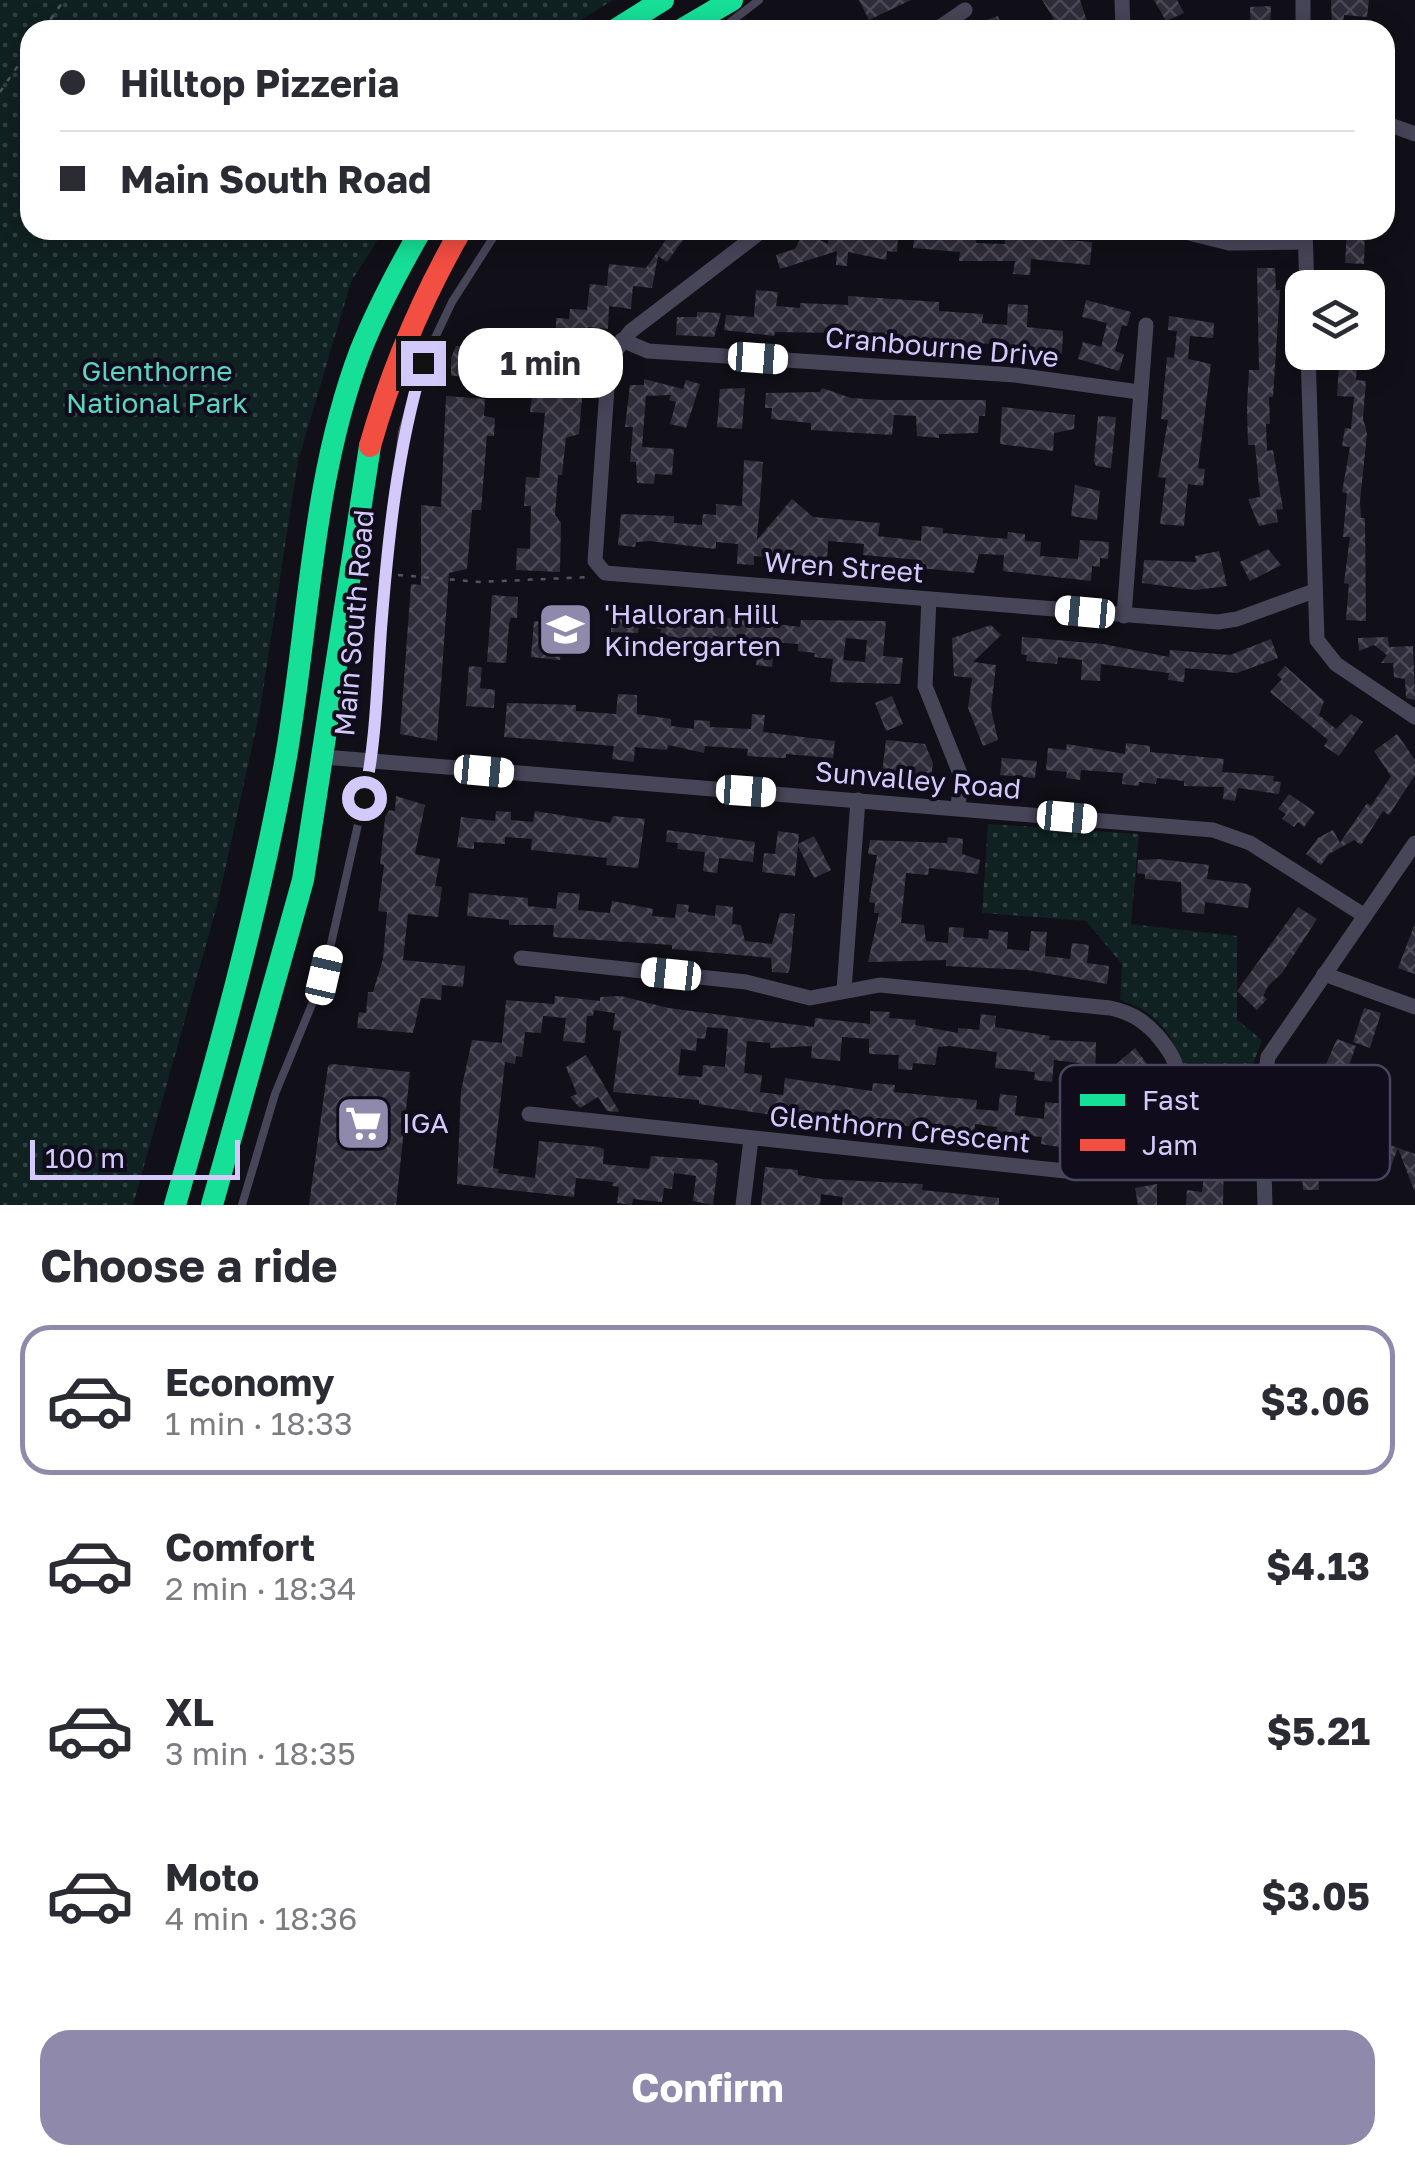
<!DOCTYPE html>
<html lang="en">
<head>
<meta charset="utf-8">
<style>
  :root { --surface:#fff; --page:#f2f2f3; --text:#2b2b33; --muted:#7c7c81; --line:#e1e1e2; --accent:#8f89ac }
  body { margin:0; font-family:"Golos Text",sans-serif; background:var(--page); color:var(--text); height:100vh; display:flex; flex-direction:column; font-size:38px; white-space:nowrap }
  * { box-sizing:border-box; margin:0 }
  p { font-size:32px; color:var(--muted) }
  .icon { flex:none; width:55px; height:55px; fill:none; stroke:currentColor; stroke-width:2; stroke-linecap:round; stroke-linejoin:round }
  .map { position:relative; height:1205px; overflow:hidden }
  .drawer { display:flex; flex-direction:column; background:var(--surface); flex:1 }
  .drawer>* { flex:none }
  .banner { position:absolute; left:20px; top:20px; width:1375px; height:220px; border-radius:30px; box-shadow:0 5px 25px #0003; display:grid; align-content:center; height:220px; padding:0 40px; background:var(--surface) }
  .buttons { position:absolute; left:1285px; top:270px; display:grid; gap:20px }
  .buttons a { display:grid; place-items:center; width:100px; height:100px; border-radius:20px; background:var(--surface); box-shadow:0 5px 25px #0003; font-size:50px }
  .scale { position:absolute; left:30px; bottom:25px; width:210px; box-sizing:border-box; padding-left:10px; border:5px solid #d3cafb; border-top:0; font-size:28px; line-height:35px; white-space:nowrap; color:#d3cafb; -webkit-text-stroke:8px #100c1b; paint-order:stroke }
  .end { position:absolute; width:45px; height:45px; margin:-22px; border:12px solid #d3cafb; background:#111; box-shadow:0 0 0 5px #111 }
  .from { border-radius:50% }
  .bubble { position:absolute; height:70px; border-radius:30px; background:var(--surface); box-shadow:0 5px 25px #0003; font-size:32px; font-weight:700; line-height:70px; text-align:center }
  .car { position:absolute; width:30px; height:60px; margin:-30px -15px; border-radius:12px; box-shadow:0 0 8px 2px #0007; background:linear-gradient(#fff 24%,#345 0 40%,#fff 0 76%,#345 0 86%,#fff 0) }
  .banner b { display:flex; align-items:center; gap:35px; height:95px; font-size:38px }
  .banner b+b { border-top:2px solid var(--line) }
  .banner i { width:25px; height:25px; background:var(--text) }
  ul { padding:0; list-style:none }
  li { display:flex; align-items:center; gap:30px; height:150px; margin:0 20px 15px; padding:0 20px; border:5px solid transparent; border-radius:30px }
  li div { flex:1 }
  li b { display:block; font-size:38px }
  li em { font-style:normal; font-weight:700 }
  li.on { border-color:var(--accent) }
  li>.icon { width:90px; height:90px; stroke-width:1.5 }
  h2 { padding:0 40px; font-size:45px; line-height:120px }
  .primary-button { display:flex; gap:20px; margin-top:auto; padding:20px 40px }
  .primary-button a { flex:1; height:115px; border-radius:30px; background:var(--accent); color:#fff; font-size:40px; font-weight:700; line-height:115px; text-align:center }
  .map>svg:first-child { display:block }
  .grass { fill:url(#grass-dots) }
  .building { fill:url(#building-cross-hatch); fill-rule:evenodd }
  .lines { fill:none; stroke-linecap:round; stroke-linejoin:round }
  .path { stroke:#4b5763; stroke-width:2.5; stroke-dasharray:5 8; stroke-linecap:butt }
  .lane { stroke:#474558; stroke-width:8 }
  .street { stroke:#474558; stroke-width:15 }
  .fast { stroke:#16e098; stroke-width:22 }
  .jam { stroke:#f24e42; stroke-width:22 }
  .route { stroke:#d3cafb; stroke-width:12 }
  .labels { text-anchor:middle; stroke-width:8; stroke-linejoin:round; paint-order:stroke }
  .street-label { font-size:28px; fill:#d3cafb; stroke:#100c1b }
  .park-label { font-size:28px; fill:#5cd5c0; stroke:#100c1b }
  .poi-label { font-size:28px; fill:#d3cafb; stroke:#100c1b; text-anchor:start }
  .key { fill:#100c1b; stroke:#4a455e; stroke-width:2.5 }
  .key-label { font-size:28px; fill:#d3cafb }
</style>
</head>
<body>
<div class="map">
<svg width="1415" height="1205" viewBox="0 0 1415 1205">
  <defs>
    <pattern id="grass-dots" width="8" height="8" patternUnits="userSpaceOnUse" patternTransform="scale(2.5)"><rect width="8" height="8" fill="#102122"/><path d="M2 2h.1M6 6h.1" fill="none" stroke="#324043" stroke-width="1.8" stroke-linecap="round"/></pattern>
    <pattern id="building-cross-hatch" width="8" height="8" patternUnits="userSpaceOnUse" patternTransform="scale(2.5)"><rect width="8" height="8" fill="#302d3a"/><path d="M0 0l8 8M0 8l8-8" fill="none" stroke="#4d4a57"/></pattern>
  </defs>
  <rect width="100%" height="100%" fill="#111018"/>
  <g class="grass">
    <polygon points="0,0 613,0 564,30 30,30 30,230 384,230 351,282 298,461 260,710 218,902 133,1205 0,1205"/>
    <path d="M988 824 1139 834 1131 924 1237 936V1020L1262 1040 1249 1075 1247 1105 1186 1098C1187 1054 1165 1013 1120 1000L1122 964 1086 921 982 913Z"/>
  </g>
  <g class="building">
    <polygon points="859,0 911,0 869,20"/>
    <polygon points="1042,0 1080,0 1090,30 1069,30 1067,26 1052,30 1048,21 1054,19"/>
    <polygon points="1154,0 1177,0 1184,13 1166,21"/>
    <polygon points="1331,0 1369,0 1367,17 1344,15 1343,27 1332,26"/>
    <polygon points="1271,6 1270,30 1251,30 1250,7"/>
    <polygon points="998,16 1003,30 963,30 962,28"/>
    <polygon points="673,230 690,230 667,262 658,256 652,288 633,286 631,309 609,306 608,329 588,327 579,434 566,438 562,475 558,475 555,515 561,523 560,572 516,570 517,548 530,549 531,506 524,506 526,477 539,478 545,413 530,412 532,397 541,398 546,337 550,330 556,331 556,318 569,319 570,309 587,310 590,284 607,286 609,264 646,268"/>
    <polygon points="829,230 884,230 883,234 898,236 897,252 887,251 886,260 848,252 847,266 836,265 837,251 780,269 776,255 795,249 804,232 828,244"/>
    <polygon points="915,230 976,236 976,243 1005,244 1005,236 1092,242 1090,265 1031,259 1030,275 1013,274 1015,261 959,261 960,252 913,248"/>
    <polygon points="1347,230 1365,230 1364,264 1345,263"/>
    <polygon points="1257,268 1275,268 1276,290 1280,290 1273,397 1269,397 1270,424 1266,424 1267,451 1273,450 1283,509 1276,510 1278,522 1259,526 1248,499 1260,497 1255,445 1248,445 1247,407 1249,370 1259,370"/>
    <polygon points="756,290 778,292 776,306 800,308 800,303 848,305 848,296 939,302 939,311 983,314 982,323 1007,325 1008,304 1028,305 1027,327 1063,331 1062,354 1000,351 1000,344 969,343 969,348 856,343 846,339 846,333 775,332 774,336 724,330 726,315 754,317"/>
    <polygon points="1086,300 1131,312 1127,326 1122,325 1115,351 1124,354 1119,371 1078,359 1083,342 1101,347 1107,323 1082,317"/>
    <polygon points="697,312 721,313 714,337 676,335 677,317 697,317"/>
    <polygon points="1169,316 1214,323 1213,338 1190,336 1188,359 1211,364 1198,468 1205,469 1203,486 1188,484 1184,526 1160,524 1166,478 1158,477 1168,420 1161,419 1167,357 1174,358 1177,331 1168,330"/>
    <polygon points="456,346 504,350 501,380 444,375"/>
    <polygon points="1340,352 1358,352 1356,380 1366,381 1363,418 1367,434 1360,501 1361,518 1365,518 1366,621 1346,620 1349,584 1344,583 1350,537 1343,537 1347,493 1342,492 1350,447 1342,446 1345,428 1351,429 1354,397 1337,396"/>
    <polygon points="644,379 683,389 686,380 700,384 686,428 670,424 676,402 669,400 671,395 646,396 642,447 674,449 672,475 655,474 654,484 637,483 636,462 630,462 633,427 625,427 630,385 644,385"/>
    <polygon points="745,388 742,429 717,427 720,389"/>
    <polygon points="822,388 851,398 882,400 986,400 985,416 979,416 978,433 939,434 939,438 917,436 916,416 894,415 892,435 811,430 811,423 771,419 772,408 765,408 766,393 820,392"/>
    <polygon points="446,396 485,399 484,416 495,418 494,436 487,436 481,510 472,510 467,569 449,573 437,741 400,734 411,584 421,585 421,505 441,507"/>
    <polygon points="1002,407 1075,415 1074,429 1054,433 1053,451 1000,444"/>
    <polygon points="1098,416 1116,417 1111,468 1096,466 1094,461"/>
    <polygon points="744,460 763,462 757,540 792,499 813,517 880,523 878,536 921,541 922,526 943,528 943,533 1007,539 1008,532 1025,534 1025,541 1041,542 1040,556 1078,559 1080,540 1109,542 1108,559 1100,558 1100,567 1092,566 1091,581 1003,571 1004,555 979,554 974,573 919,568 920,560 863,555 864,544 828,541 827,562 754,556 754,565 737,564 738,544 716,542 716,549 649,541 636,542 635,547 618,545 621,514 674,516 674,523 702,525 703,514 716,515 716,504 742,506"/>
    <polygon points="1075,485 1100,491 1097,520 1071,516"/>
    <polygon points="1268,549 1281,565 1250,581 1240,562"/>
    <polygon points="1219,551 1227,586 1196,590 1142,583 1144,560 1196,562 1195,556"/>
    <polygon points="492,595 518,597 517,618 511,618 509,624 506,663 487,662"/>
    <path d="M612 607 623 608V614L672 611 800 627 801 620 886 621 883 656 903 658 900 684 830 682 833 659 843 660 814 657 815 653 798 651V644L774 642 772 667 756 665 759 641 713 636V640L703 639 702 649 685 648 686 639 660 635 661 629 639 626 638 633 611 632ZM846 638 867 640 865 662 843 660Z"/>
    <polygon points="534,621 563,623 560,660 531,657"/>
    <polygon points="991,625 1001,635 973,662 996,665 991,709 998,740 983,746 968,708 972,678 954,676 952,638"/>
    <polygon points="1022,637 1103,644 1169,657 1170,650 1230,655 1271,639 1278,658 1237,673 1185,668 1184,682 1168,680 1169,673 1101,664 1100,681 1081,680 1082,660 1058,657 1057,664 1026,661 1027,655 1021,654"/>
    <polygon points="1388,637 1389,647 1413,646 1415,700 1406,698 1405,679 1394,677 1393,663 1381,663 1387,655 1374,645 1359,651 1358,638"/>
    <polygon points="469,666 482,667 480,688 495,690 494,708 466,706"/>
    <polygon points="1285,666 1324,701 1319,715 1336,729 1351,714 1363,722 1339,756 1324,746 1328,740 1270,692 1282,679 1277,675"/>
    <polygon points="618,694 637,695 637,714 671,719 671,726 694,729 694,720 710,721 710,727 751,729 752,714 765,715 763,732 835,741 833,758 786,754 786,758 761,757 747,756 748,749 705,746 704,753 668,745 667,750 635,747 634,762 612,759 614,746 504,737 507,703 576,705 576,711 616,714"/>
    <polygon points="892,696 903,724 886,731 875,703"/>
    <polygon points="1397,734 1415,760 1415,775 1389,815 1383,811 1361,845 1354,840 1329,854 1321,865 1306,854 1318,838 1333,830 1340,843 1367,803 1371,806 1391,776 1374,751"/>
    <polygon points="886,740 925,744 933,763 931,776 882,774"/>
    <polygon points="1126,743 1150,746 1150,752 1224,759 1222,772 1274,776 1273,781 1281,782 1279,794 1238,788 1235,801 1223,799 1224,787 1184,786 1184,781 1157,778 1156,784 1139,782 1139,786 1122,784 1123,773 1081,770 1080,780 1066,778 1067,772 1046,770 1048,748 1066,750 1067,744 1125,754"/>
    <polygon points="1002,758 1037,761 1035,778 1000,775"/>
    <polygon points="1289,794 1315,812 1304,827 1298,822 1294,827 1282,819 1286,814 1278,809"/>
    <polygon points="396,796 425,805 415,854 440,859 435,886 442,887 438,917 408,914 403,960 465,966 463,987 442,985 441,1000 421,998 413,1033 357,1028 359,1012 366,1013 368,992 373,992 383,959 387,912 378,911 384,865 380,864 386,810 395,811"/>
    <polygon points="496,811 511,812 511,820 533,822 535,811 610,823 613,816 645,819 638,868 606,865 607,858 531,850 532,839 505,837 505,844 474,842 474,849 457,847 461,817 495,821"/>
    <polygon points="667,830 755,842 753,862 719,858 717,873 703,871 705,852 677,849 678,843 666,842"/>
    <polygon points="778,831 799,834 798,844 814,836 831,870 814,878 798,846 795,876 762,872 764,853 775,854"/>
    <polygon points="948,837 963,839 962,854 980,860 978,874 929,868 928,875 906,873 901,923 924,925 926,941 948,943 949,927 964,928 963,937 988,939 989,930 1008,932 1007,949 1029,951 1031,931 1047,932 1045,956 1070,959 1072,943 1089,945 1087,963 1109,966 1107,984 1027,970 946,966 946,960 868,962 879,913 874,913 875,903 869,902 877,855 868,854 870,840 947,843"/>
    <polygon points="1158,859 1209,865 1207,879 1247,884 1251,888 1248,908 1205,902 1204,914 1182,912 1181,882 1145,879 1145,874 1137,873 1138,860"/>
    <polygon points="558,892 580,894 578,910 610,913 612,901 653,909 652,916 675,918 677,904 689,905 688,912 715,916 716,905 733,907 732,924 741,925 745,941 772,944 780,913 795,914 790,967 788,973 772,972 771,958 672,949 672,945 553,937 554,925 509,925 509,920 467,916 469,893 528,898 528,906 556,909"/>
    <polygon points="1298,907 1317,919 1282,973 1268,986 1263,996 1267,999 1257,1010 1237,991"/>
    <polygon points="1414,926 1415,927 1415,974 1398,968"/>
    <path d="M555 996 600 1001V997L621 996 668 1008 814 1027 815 1018 870 1024V1011L890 1012 889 1018 916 1020 915 1025 958 1033V1028L979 1030 981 1014 996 1016 995 1027 1050 1036 1049 1040 1096 1042 1095 1077 1077 1075 1079 1063 1054 1060 1052 1082 1034 1080 1035 1072 995 1068 997 1052 950 1046 938 1047 935 1065 913 1063 912 1070 898 1069 899 1055 869 1054V1039L842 1037 840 1061 811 1058 812 1046 770 1048V1043L747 1041 744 1073 762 1075 760 1092 783 1095 785 1078 872 1091 873 1083 895 1085 894 1092 977 1100 976 1109 998 1111 1000 1094 1017 1096 1015 1115 1044 1119 1045 1102 1066 1104 1063 1131 1079 1133 1077 1150 1041 1144 1042 1137 996 1132 997 1127 975 1124 974 1137 883 1122 863 1125 799 1119 699 1104V1100L613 1092 621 1031 613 1030 615 1013 594 1010 593 1016H587L585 1043 563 1041 566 1018 543 1016 541 1033 525 1032 522 1057 516 1056 515 1064 505 1062 493 1168 499 1169 498 1173 535 1178 539 1141 598 1147 604 1149 603 1164 649 1169 651 1156 713 1160 718 1164 713 1205 693 1201 696 1176 674 1173 672 1189 664 1188 662 1202 633 1199 632 1205 617 1203 619 1187 612 1186 613 1182 576 1178 574 1197 457 1184 461 1091 472 1040 502 1043 506 1000 554 1004ZM707 1027 728 1029 725 1067 703 1065 702 1077 678 1075 681 1049 696 1051 697 1038 705 1039Z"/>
    <polygon points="1364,1008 1381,1013 1370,1048 1353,1042"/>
    <polygon points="1337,1039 1356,1046 1346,1073 1340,1071 1330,1094 1325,1091 1320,1101 1314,1098 1319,1190 1303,1190 1298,1105 1314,1068 1322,1073"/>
    <polygon points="1135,1048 1157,1077 1144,1088 1132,1075 1126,1080 1114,1066"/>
    <polygon points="586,1055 619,1111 618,1112 607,1111 598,1097 580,1108 570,1097 577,1094 566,1067"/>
    <polygon points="332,1064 410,1072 396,1205 309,1205 328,1066"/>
    <polygon points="1212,1103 1225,1104 1223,1205 1186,1205 1187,1190 1202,1192 1208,1140 1189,1138 1191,1117 1197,1118 1198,1108 1212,1109"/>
    <polygon points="1369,1137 1398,1148 1391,1166 1362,1155"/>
    <polygon points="1398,1148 1415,1154 1415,1190 1414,1190"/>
    <polygon points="765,1167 798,1170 798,1175 822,1179 923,1184 922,1190 999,1198 999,1205 842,1205 843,1197 821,1194 820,1205 761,1205"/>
    <polygon points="1157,1184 1157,1205 1138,1205 1135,1188"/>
  </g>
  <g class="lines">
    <g class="path">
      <polyline points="43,30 64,0"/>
      <polyline points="0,92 30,48"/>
      <polyline points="398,575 480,582 589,577"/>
      <polyline points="1194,1090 1245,1096"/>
    </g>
    <g class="lane">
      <polyline points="720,30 759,0"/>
      <polyline points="242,1205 275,1094 324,975 372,762 386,574 402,432 423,363 452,302 498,230"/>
    </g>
    <g class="street">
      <polyline points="1122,0 1123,30"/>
      <polyline points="1303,0 1303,30"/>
      <polyline points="936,30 965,10"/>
      <polyline points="1385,123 1415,134"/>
      <polyline points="763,230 631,331 609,359 595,561 605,573 1218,622 1237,619 1314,591"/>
      <polyline points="1177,230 1229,243 1305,242"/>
      <polyline points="1305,230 1307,288"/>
      <polyline points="622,340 648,351 1015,375 1139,392"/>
      <polyline points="1308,352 1317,640 1336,664 1415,717"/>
      <polyline points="929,599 925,686 961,776 958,808"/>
      <polyline points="1124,616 1146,325"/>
      <polyline points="324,757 1213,830 1250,843 1365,916"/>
      <path d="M521 958 746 982 810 998 880 985 1110 1008C1129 1012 1142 1019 1156 1034 1168 1048 1179 1063 1178 1082 1175 1112 1133 1158 1106 1169 1097 1172 1085 1171 1075 1172L529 1114"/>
      <polyline points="1324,974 1415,1007"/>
      <polyline points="844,990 858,800"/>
      <polyline points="743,1205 751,1139"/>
      <polyline points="1265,1205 1262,1098 1268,1057 1415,843"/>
    </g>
    <g class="fast">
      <polyline points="615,30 663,0"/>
      <polyline points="681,30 732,0"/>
      <path d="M175 1205C217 1059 258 912 285 763 309 627 311 482 360 352 377 309 398 270 421 230"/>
      <polyline points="212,1205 303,880 370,446"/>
    </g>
    <path class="jam" d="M370 446C392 368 421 300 461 230"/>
  </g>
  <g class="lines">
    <path class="route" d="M364 798C376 743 377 686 381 629 388 539 397 450 423 363"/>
  </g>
  <defs>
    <symbol id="school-square" viewBox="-11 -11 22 22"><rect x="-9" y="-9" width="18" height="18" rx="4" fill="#8f89ac" stroke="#100c1b"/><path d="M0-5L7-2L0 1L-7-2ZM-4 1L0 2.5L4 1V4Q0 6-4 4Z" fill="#fff"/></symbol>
    <symbol id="supermarket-square" viewBox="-11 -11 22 22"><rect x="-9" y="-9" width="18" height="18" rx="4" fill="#8f89ac" stroke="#100c1b"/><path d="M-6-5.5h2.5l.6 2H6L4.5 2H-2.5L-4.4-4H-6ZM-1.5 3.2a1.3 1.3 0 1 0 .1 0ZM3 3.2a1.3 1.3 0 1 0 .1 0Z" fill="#fff"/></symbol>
  </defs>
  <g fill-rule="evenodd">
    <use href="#school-square" x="534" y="598" width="63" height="63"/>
    <use href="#supermarket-square" x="332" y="1092" width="63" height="63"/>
  </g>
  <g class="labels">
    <g class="street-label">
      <text transform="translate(942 347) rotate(5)" y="10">Cranbourne Drive</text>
      <text transform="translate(844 567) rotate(4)" y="10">Wren Street</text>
      <text transform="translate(354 623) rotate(-85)" y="10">Main South Road</text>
      <text transform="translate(918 780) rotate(5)" y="10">Sunvalley Road</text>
      <text transform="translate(900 1129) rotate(6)" y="10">Glenthorn Crescent</text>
    </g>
    <g class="park-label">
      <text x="157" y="381">Glenthorne<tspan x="157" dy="32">National Park</tspan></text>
    </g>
    <g class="poi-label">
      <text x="604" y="624">'Halloran Hill<tspan x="604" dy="32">Kindergarten</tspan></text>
      <text x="402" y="1133">IGA</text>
    </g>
  </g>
  <rect x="1060" y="1065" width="330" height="115" rx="15" class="key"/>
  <rect x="1080" y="1094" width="45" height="12" fill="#16e098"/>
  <rect x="1080" y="1139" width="45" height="12" fill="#f24e42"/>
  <g class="key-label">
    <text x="1142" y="1110">Fast</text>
    <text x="1142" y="1155">Jam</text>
  </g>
</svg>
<div class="buttons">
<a><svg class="icon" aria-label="layers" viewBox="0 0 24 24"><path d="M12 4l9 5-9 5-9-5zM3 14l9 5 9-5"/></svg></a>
</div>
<div class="scale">100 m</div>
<i class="end from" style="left:364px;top:798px"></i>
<i class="end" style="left:423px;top:363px"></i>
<div class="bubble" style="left:458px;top:328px;width:165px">1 min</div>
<i class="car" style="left:758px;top:358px;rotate:94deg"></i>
<i class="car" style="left:1085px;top:612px;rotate:275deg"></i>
<i class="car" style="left:484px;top:771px;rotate:95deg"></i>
<i class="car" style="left:746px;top:791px;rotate:94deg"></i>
<i class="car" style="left:1067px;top:817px;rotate:95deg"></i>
<i class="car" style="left:671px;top:974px;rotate:276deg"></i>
<i class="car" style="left:324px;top:975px;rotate:13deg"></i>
<div class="banner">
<b><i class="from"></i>Hilltop Pizzeria</b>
<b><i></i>Main South Road</b>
</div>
</div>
<section class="drawer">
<h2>Choose a ride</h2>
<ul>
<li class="on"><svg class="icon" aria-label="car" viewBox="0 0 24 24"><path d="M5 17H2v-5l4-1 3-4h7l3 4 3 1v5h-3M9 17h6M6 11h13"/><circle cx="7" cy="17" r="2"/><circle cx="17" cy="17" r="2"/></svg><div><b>Economy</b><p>1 min · 18:33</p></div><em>$3.06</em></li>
<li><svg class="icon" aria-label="car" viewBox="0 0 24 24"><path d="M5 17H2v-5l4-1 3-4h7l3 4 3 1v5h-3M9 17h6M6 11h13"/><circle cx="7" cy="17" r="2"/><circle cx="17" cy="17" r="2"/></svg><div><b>Comfort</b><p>2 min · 18:34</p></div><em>$4.13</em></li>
<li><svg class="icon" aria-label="car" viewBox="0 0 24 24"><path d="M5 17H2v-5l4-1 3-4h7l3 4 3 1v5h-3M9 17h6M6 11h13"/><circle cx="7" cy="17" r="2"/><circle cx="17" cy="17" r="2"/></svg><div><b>XL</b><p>3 min · 18:35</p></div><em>$5.21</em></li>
<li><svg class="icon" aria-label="car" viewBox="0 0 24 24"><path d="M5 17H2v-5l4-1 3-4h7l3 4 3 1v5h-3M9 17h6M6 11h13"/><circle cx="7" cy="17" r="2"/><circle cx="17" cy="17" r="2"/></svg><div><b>Moto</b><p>4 min · 18:36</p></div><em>$3.05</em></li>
</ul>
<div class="primary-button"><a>Confirm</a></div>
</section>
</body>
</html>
